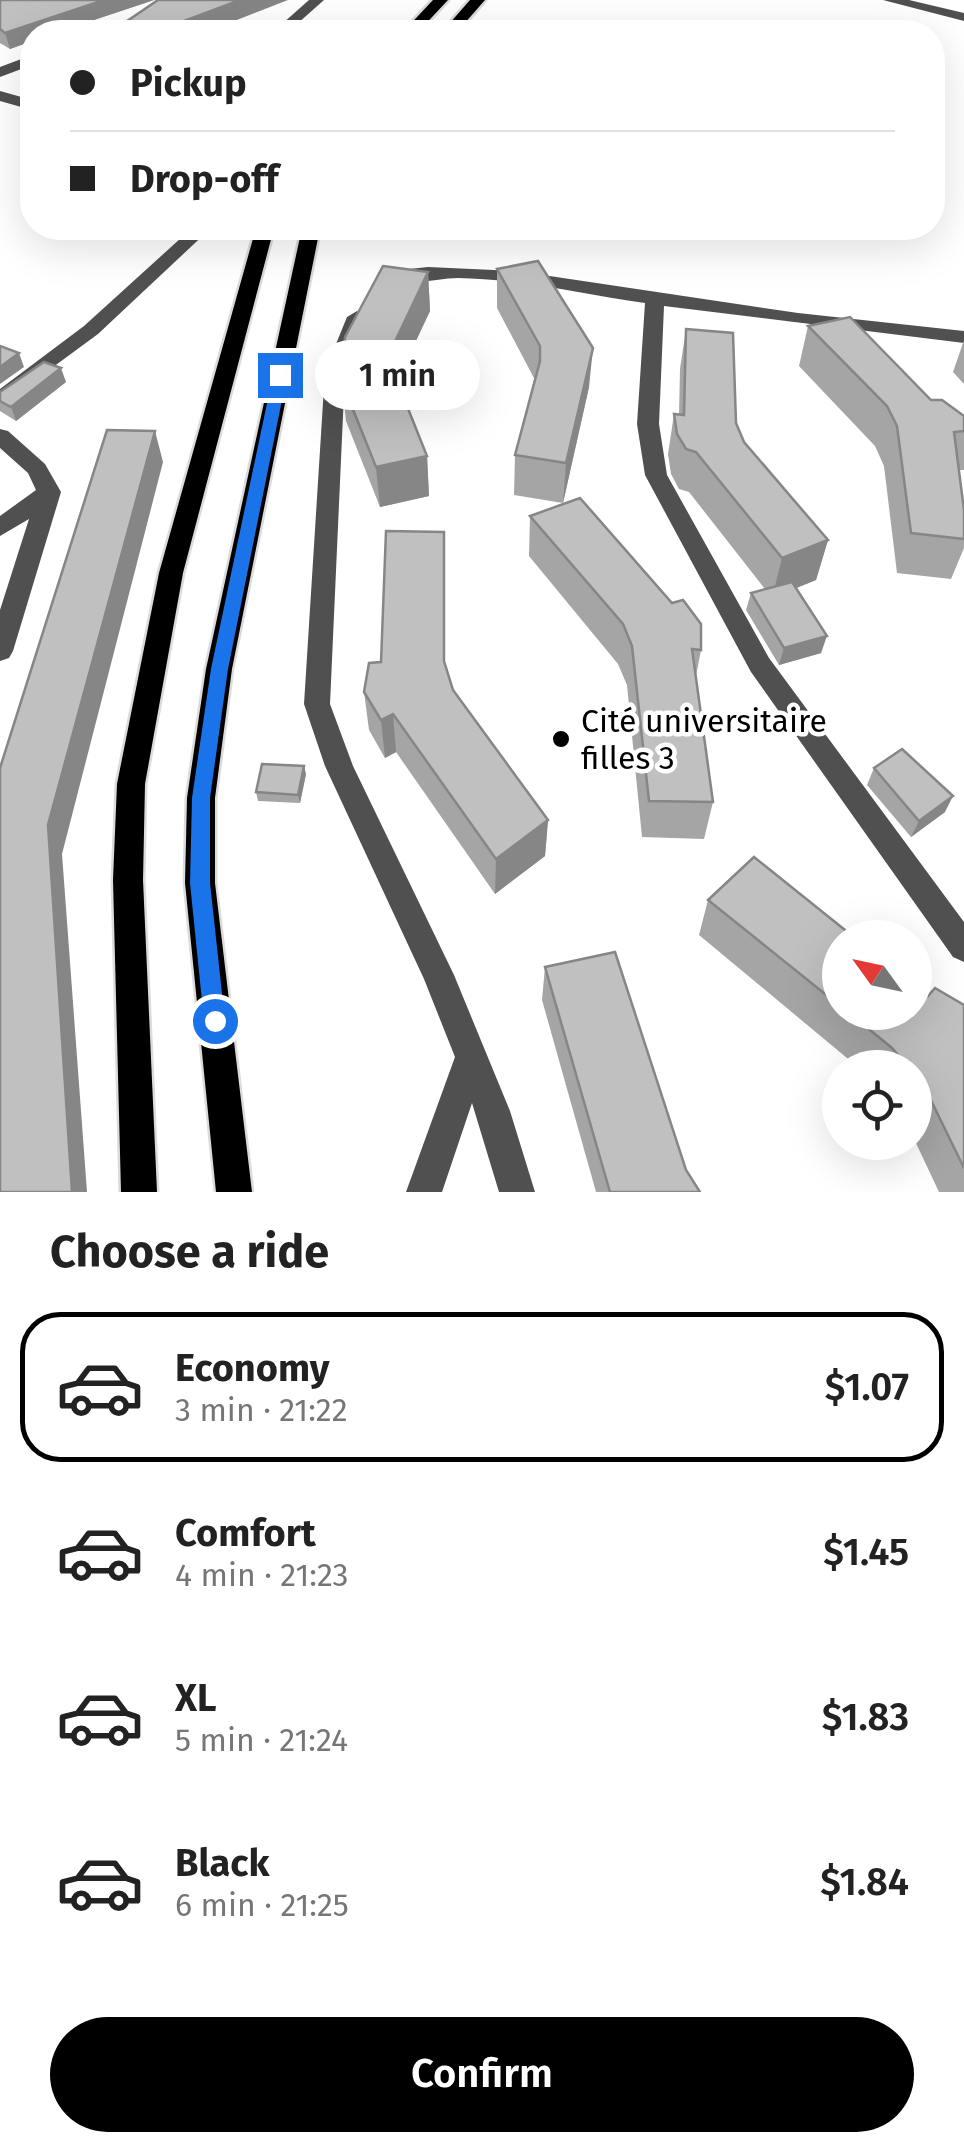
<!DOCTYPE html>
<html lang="en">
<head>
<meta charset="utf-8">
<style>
  :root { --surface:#fff; --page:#f2f2f2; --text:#222; --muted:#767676; --line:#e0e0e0; --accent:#000 }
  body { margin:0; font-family:"Fira Sans",sans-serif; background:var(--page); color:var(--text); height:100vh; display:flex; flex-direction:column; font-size:38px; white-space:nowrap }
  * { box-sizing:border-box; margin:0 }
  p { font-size:32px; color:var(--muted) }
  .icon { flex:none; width:55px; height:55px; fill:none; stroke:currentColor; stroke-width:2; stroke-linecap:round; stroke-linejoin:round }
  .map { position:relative; height:1192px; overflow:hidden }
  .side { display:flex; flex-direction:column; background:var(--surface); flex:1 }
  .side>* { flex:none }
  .top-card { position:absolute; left:20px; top:20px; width:925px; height:220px; border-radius:40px; box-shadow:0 10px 40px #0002; display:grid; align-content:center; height:220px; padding:0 50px; background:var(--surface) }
  .needle { width:65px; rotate:303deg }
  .controls { position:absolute; left:822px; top:920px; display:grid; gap:20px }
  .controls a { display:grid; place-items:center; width:110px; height:110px; border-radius:50%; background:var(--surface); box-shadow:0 10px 40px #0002; font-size:50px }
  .end { position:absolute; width:45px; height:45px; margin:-22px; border:12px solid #1a73e8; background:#fff; box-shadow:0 0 0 5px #fff }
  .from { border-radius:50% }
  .bubble { position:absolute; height:70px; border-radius:35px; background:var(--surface); box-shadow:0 10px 40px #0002; font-size:32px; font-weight:600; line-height:70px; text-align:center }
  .top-card b { display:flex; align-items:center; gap:35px; height:95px; font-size:38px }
  .top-card b+b { border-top:2px solid var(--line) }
  .top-card i { width:25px; height:25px; background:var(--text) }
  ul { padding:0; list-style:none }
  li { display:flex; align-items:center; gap:30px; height:150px; margin:0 20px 15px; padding:0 30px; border:5px solid transparent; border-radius:40px }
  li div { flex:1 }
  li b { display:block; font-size:38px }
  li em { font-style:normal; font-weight:600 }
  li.current { border-color:var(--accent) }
  li>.icon { width:90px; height:90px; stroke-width:1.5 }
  h2 { padding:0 50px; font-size:45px; line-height:120px }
  .action { display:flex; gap:20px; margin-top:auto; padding:20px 50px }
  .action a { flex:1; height:115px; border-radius:60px; background:var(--accent); color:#fff; font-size:40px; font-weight:600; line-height:115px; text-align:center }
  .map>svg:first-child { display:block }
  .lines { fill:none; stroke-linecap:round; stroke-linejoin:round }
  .major-casing { stroke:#dbdbdb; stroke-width:5 }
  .minor { fill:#505050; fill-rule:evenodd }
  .major { fill:#000; fill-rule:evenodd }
  .wall { fill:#a5a5a5 }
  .shaded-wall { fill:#868686 }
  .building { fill:#c0c0c0; stroke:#868686; stroke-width:2.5 }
  .route { fill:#1a73e8 }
  .poi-dot { fill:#000; stroke:#fff; stroke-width:4 }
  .labels { text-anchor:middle; stroke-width:9; stroke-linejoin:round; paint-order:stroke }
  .poi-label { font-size:32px; fill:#000; stroke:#fff; text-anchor:start }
</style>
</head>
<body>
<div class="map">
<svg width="964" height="1192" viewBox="0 0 964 1192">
  <rect width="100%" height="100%" fill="#fff"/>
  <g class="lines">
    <defs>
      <g id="major">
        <polygon points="433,0 448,0 418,32 403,32"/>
        <polygon points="470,0 485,0 457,32 442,32"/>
        <polygon points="256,228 274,228 183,573 145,784 143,880 157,1192 121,1192 113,880 117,784 159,573"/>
        <polygon points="302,228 320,228 232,669 215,798 215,883 252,1192 216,1192 185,883 187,798 206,669"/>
      </g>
    </defs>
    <use href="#major" class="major-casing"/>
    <g class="minor">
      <polygon points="177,0 197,0 116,32 97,32"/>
      <polygon points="309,0 324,0 288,32 273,32"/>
      <polygon points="883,0 909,0 964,13 964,21"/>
      <polygon points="32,55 32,65 0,77 0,67"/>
      <polygon points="0,91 32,100 32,110 0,101"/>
      <polygon points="192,228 211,228 98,334 0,406 0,389 84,326"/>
      <path d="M428 267 516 271 798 313 964 331V343L664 306 659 424 667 475 769 658 964 922V962L953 957 751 672 645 475 637 424 645 303C583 294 521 279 458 278 439 278 403 288 389 276L399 270Z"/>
      <polygon points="357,311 367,317 345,371 330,704 353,766 454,975 510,1111 535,1192 499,1192 472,1103 442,1192 406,1192 455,1057 424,979 325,766 304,704 325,371 347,317"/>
      <polygon points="0,429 8,431 45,464 61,492 13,651 9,658 0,661 0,610 29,519 0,536 0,516 36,490 28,473 0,448"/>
    </g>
    <use href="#major" class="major"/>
  </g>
  <g class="wall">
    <polygon points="0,0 154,0 58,32 32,32 32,41 10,49 0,43"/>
    <polygon points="497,269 589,387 563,503 514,495 515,455 535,380 497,308"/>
    <polygon points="428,272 430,311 397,381 427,456 429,496 380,507 346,421 342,382"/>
    <polygon points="808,326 931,400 964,416 964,470 959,470 964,510 964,548 951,579 897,573 884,466 875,446 799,366"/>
    <polygon points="686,329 736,423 744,442 828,540 816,580 796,588 821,653 779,665 746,610 751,593 765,589 689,492 679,489 671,474 668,454 674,414 679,415 680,369"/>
    <polygon points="964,340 964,384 953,372"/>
    <polygon points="66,382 16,421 0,411 0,392"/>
    <polygon points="530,516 701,650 696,676 713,802 704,839 642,837 627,685 618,664 529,556"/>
    <polygon points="444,532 445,666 453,690 548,820 545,856 495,894 396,752 385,758 369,730 364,692 381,662"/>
    <polygon points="874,768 945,812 911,837 867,785"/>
    <polygon points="306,774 300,803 258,801 256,792"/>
    <polygon points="708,900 840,938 840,1012 915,1012 928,996 964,1005 964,1192 939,1192 915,1141 915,1068 859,1068 699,935"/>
    <polygon points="545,967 686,1170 700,1192 596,1192 542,1000"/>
  </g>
  <g class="shaded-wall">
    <polygon points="104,0 154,0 58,32 32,32 32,41 10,49 5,33"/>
    <polygon points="240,0 288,0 206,32 155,32"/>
    <polygon points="428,272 430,311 394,387 391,366 392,348"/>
    <polygon points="593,348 589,387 563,503 566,463"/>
    <polygon points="19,353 24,367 0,384 0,367"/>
    <polygon points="61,368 66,382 16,421 11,407"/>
    <polygon points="155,431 163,462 62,854 87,1192 72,1192 48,825"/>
    <polygon points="427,456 429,496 380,507 376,467"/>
    <polygon points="444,532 445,572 445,700 444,661"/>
    <polygon points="828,540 816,580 772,598 782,558"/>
    <polygon points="827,636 821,653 779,665 784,648"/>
    <polygon points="393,714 396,752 385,758 381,720"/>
    <polygon points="304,766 306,774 300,803 298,795"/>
    <polygon points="953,796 945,812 911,837 919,821"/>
    <polygon points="548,820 545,856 495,894 496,859"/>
  </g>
  <g class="building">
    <polygon points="0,0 104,0 5,33 0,29"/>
    <polygon points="240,0 155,32 111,32 158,0"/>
    <polygon points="538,261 593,348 566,463 515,455 540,361 540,346 497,269"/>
    <polygon points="383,266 428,272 392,348 391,366 427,456 376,467 342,382 345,337"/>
    <polygon points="850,317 931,400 942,400 964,416 964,431 954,432 964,510 964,539 911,533 897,426 887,406 808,326"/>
    <polygon points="686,329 733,333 736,423 744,442 828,540 782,558 696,452 686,449 677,434 674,414 684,415"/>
    <polygon points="0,346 19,353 0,367"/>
    <polygon points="44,362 61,368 11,407 0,401 0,392"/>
    <polygon points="107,430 155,431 48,825 72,1192 0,1192 0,768"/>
    <polygon points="580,498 672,603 683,600 701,624 701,650 692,649 713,802 649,801 632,646 623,624 530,516"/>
    <polygon points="386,531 444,532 444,661 453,690 548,820 496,859 393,714 381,720 364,692 369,663 381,662"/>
    <polygon points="792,582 827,636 784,648 751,593"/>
    <polygon points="902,749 953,796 919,821 874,768"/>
    <polygon points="262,764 304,766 298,795 256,792"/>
    <polygon points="754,857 855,938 840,938 840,1006 708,900"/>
    <polygon points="615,952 686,1170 700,1192 610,1192 545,967"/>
    <polygon points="915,985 928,996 935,988 964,1005 964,1168 922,1082 915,1074 915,1068 909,1068 892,1048 848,1012 915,1012"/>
  </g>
  <polygon class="route" points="280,371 287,375 228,669 210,798 210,883 225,1021 222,1028 215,1031 207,1028 204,1021 190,883 192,798 211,669 273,375"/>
  <circle class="poi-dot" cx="561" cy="739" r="10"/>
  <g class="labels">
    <g class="poi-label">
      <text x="581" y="732">Cité universitaire<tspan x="581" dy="37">filles 3</tspan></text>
    </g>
  </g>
</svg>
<div class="controls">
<a><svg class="needle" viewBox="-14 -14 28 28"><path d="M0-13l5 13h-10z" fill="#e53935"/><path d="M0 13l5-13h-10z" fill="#767676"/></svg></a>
<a><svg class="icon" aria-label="locate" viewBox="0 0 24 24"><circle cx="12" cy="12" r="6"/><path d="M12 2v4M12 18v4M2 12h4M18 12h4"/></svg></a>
</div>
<i class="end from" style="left:215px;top:1021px"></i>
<i class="end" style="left:280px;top:375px"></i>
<div class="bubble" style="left:315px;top:340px;width:165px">1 min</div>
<div class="top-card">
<b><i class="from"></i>Pickup</b>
<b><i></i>Drop-off</b>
</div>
</div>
<section class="side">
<h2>Choose a ride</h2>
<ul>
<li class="current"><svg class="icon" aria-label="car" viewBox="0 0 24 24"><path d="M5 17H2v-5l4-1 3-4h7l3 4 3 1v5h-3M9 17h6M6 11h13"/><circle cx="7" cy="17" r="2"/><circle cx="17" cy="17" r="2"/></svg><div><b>Economy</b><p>3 min · 21:22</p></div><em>$1.07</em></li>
<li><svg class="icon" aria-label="car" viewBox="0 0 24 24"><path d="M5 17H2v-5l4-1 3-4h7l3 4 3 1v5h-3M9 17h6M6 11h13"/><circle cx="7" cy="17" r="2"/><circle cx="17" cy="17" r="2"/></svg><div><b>Comfort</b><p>4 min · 21:23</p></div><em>$1.45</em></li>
<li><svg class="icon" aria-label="car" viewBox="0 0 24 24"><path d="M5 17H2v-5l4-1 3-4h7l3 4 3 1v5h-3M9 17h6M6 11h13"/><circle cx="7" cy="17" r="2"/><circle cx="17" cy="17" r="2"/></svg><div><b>XL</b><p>5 min · 21:24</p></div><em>$1.83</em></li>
<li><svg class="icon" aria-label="car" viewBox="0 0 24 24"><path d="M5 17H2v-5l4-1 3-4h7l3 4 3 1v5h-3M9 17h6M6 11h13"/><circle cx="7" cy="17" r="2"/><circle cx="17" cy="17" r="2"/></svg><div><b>Black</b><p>6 min · 21:25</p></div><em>$1.84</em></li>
</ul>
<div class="action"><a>Confirm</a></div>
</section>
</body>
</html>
